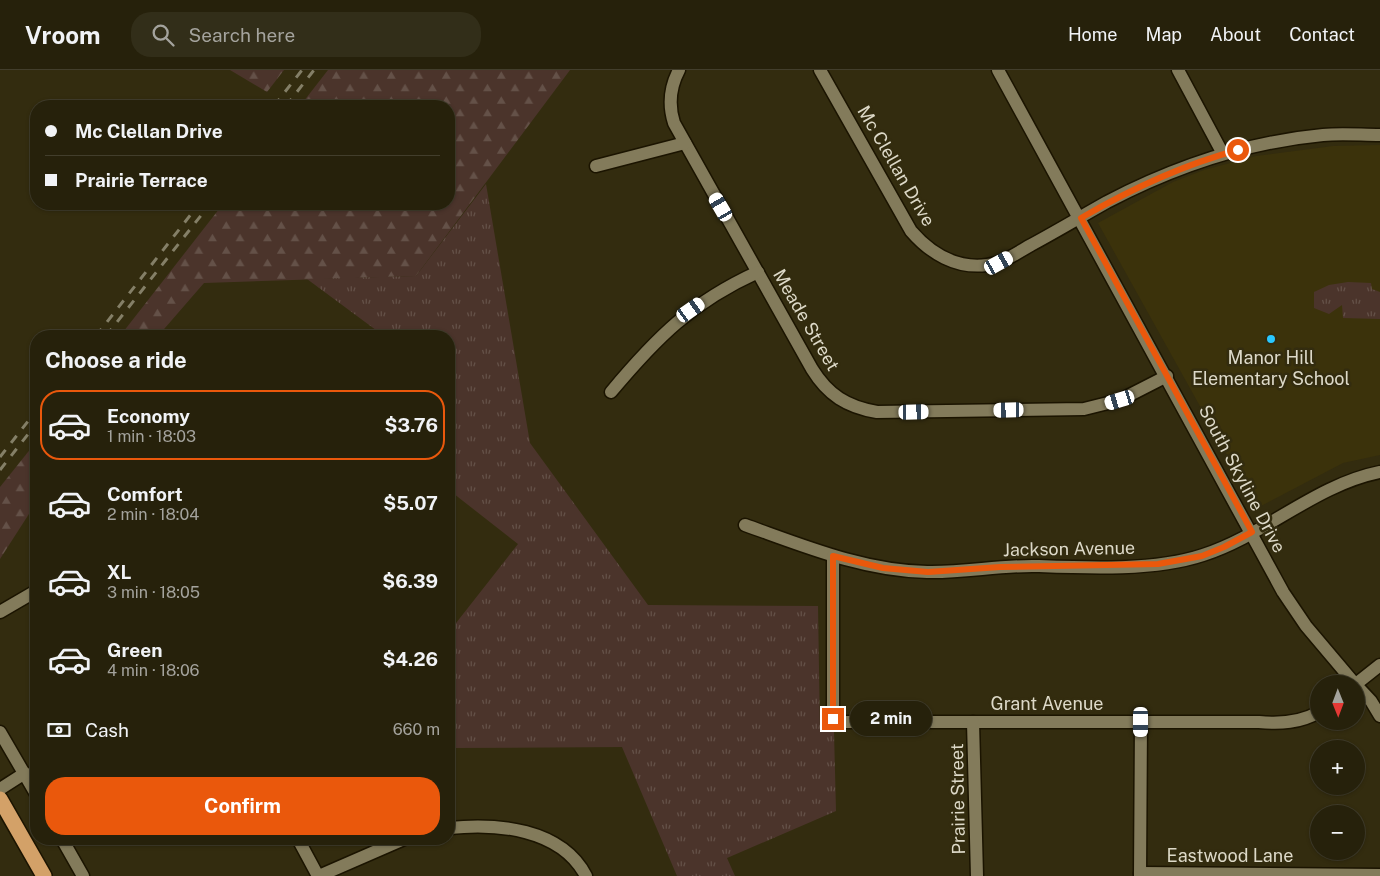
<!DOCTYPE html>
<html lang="en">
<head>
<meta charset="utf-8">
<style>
  :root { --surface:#26210b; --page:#322e19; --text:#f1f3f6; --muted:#a4a39d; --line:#423e2c; --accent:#ea580c }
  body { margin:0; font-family:"Public Sans",sans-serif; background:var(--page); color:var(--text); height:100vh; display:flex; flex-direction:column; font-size:19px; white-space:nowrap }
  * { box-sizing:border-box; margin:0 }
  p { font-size:16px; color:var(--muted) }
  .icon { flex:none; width:28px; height:28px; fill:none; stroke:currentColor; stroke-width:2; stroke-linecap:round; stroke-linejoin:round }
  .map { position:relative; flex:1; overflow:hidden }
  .sheet { position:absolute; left:30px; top:260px; width:425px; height:515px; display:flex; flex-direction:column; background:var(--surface); border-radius:20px; box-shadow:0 1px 4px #0004,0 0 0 1px var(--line) }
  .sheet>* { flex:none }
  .hud { position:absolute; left:30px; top:30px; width:425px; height:110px; border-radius:20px; box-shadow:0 1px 4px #0004,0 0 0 1px var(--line); display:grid; align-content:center; height:110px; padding:0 15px; background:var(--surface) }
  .needle { width:32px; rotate:179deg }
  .controls { position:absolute; left:1310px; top:605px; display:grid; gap:10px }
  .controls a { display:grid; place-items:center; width:55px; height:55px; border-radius:50%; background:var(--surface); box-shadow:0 1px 4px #0004,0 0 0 1px var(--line); font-size:25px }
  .end { position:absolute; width:22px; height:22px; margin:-11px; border:6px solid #ea580c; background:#fff; box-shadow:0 0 0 2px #fff }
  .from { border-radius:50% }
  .bubble { position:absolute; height:35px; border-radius:18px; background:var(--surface); box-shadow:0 1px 4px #0004,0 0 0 1px var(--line); font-size:16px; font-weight:700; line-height:35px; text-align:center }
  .car { position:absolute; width:15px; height:30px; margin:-15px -8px; border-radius:6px; box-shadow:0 0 4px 1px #0007; background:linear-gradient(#fff 24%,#345 0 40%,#fff 0 76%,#345 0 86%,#fff 0) }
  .hud b { display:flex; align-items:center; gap:18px; height:48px; font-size:19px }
  .hud b+b { border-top:1px solid var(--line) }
  .hud i { width:12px; height:12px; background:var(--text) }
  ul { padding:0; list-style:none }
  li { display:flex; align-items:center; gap:15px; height:70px; margin:0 10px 8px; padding:0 5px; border:2px solid transparent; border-radius:20px }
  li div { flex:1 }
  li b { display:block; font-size:19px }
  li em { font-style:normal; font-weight:700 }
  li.current { border-color:var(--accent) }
  li>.icon { width:45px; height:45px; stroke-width:1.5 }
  h2 { padding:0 15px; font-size:22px; line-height:60px }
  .pay { display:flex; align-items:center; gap:12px; height:55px; padding:0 15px; font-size:19px }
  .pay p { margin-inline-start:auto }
  .primary-button { display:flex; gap:10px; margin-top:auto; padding:10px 15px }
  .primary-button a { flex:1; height:58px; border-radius:20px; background:var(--accent); color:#fff; font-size:20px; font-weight:700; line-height:58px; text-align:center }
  header { display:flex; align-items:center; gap:30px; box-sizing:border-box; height:70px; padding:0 25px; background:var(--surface); border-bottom:1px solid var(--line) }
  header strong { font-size:24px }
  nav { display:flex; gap:28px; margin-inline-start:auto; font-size:18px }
  .search { width:350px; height:45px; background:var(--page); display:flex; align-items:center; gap:12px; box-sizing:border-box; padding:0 18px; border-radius:20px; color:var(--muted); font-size:19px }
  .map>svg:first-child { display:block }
  .built { fill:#3b320b }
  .forest { fill:url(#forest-firs) }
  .park { fill:url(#park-tufts) }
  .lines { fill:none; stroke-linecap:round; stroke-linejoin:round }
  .street-casing { stroke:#1b1400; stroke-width:15 }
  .highway-casing { stroke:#1b1400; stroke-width:18 }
  .street { stroke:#837b5b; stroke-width:12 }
  .highway { stroke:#d3a168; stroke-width:15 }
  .rail { stroke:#847f67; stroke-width:3; stroke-dasharray:9 9; stroke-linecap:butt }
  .route { stroke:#ea580c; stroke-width:6 }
  .poi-dot { fill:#29c8ff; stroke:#332c0f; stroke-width:2 }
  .labels { text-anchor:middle; stroke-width:5; stroke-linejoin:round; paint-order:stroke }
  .street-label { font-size:18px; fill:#ddd9c8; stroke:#332c0f }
  .poi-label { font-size:18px; fill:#ddd9c8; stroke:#332c0f }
</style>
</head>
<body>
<header>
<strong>Vroom</strong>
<div class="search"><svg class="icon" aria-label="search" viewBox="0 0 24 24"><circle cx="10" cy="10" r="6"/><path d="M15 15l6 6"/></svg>Search here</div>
<nav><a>Home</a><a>Map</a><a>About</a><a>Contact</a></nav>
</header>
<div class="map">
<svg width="1380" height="806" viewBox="0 0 1380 806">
  <defs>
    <pattern id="forest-firs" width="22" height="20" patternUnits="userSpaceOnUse" patternTransform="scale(1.25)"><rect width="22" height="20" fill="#4b342b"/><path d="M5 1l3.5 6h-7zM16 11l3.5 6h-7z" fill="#645148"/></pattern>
    <pattern id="park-tufts" width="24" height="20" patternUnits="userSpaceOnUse" patternTransform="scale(1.25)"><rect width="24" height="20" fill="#4b342b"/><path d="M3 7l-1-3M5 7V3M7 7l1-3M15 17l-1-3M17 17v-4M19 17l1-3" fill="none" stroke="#645148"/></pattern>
  </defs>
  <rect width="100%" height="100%" fill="#332c0f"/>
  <polygon class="built" points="1380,75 1380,385 1343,393 1261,436 1255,435 1098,153 1173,112 1204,100 1256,86 1333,76"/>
  <g class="forest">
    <polygon points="230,0 284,0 267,22"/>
    <polygon points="328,0 570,0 416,206 204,213 158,266 120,266 223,134 449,134 449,36 300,36"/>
    <polygon points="36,372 36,433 0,489 0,417"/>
  </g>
  <g class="park">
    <polygon points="486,114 530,373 648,535 818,536 820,662 834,662 836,741 727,788 735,806 677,806 622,677 449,678 449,562 518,474 449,420 449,266 384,266 307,209 416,206"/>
    <polygon points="1348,212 1371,213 1372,219 1380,222 1380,249 1343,248 1342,235 1329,244 1314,238 1314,222 1329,215"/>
  </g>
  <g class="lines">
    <defs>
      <g id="street">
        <path d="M679 0C670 17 668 34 674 53L812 299C828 325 847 337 877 342L1084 339 1120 330 1167 306"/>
        <path d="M820 0 911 161C930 183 956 199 987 195 1003 193 1017 183 1031 175 1057 161 1082 146 1107 132 1174 97 1248 72 1323 65 1342 63 1361 65 1380 65"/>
        <polyline points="998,0 1283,522 1306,556 1355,614"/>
        <polyline points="1178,0 1223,84"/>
        <polyline points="596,96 685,73"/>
        <path d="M611 322C657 267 692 232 758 202"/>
        <path d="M745 455C804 476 864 501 927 502 964 503 1000 495 1037 496 1087 498 1155 501 1203 485 1265 465 1315 415 1380 402"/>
        <path d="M833 486V649L840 652H1259C1280 654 1300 653 1319 642"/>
        <polyline points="0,542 36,521"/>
        <polyline points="1356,614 1380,595"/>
        <polyline points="1356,615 1371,631 1380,646"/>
        <polyline points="973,652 977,806"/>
        <polyline points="0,662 36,724"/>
        <polyline points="0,719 25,703"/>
        <path d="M449 758C496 753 561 758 586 806"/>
        <polyline points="62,769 83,806"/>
        <polyline points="298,769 318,806"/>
        <polyline points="1140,803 1380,805"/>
        <polyline points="319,806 404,769"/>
        <polyline points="1140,806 1141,652"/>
      </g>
      <polyline id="highway" points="0,729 44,806"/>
    </defs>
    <use href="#street" class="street-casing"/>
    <use href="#highway" class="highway-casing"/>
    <use href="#street" class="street"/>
    <use href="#highway" class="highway"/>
    <g class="rail">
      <polyline points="274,36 302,0"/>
      <polyline points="286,36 314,0"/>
      <polyline points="96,266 199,134"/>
      <polyline points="106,266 210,134"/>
      <polyline points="0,387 36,341"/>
      <polyline points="0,400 36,354"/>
    </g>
  </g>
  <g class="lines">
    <path class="route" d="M833 649V486L883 498 928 502 1000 497 1158 494 1202 486 1224 477 1252 462 1081 148C1131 119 1182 95 1238 80"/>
  </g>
  <circle class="poi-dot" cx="1271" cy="269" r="5"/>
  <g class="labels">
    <g class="street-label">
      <text transform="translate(896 96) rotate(60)" y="6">Mc Clellan Drive</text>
      <text transform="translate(806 250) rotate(60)" y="6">Meade Street</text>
      <text transform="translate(1242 409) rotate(62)" y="6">South Skyline Drive</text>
      <text transform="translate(1069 479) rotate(-1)" y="6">Jackson Avenue</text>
      <text x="1047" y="640">Grant Avenue</text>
      <text transform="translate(958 729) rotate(-91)" y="6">Prairie Street</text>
      <text x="1230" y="792">Eastwood Lane</text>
    </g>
    <g class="poi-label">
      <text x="1271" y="294">Manor Hill<tspan x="1271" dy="21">Elementary School</tspan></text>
    </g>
  </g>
</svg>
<div class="controls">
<a><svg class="needle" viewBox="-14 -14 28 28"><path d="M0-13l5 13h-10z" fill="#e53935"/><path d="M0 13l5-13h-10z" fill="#a4a39d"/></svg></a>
<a>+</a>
<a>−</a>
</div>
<i class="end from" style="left:1238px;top:80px"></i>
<i class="end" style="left:833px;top:649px"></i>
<div class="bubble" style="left:850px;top:631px;width:82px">2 min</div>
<i class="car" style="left:721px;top:137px;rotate:330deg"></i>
<i class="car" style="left:999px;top:193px;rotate:61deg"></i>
<i class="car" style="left:691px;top:240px;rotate:55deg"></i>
<i class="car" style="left:1120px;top:330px;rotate:253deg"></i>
<i class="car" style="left:1009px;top:340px;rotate:269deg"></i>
<i class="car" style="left:914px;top:342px;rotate:89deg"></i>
<i class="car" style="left:1141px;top:652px;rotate:180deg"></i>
<div class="hud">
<b><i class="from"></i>Mc Clellan Drive</b>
<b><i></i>Prairie Terrace</b>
</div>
<section class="sheet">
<h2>Choose a ride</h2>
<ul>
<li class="current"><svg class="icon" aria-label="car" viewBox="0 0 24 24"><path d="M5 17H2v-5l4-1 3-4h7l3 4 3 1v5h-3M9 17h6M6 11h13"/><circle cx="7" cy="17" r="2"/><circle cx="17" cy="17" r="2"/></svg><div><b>Economy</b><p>1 min · 18:03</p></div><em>$3.76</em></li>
<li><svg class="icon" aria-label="car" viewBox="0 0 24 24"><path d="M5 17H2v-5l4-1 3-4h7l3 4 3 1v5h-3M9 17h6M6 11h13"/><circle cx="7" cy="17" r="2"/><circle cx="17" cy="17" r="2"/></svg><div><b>Comfort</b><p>2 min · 18:04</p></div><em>$5.07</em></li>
<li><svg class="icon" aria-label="car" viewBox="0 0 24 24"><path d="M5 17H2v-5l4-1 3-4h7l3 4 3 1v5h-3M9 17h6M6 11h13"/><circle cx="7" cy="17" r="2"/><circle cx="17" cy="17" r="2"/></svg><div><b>XL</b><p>3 min · 18:05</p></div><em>$6.39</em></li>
<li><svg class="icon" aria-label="car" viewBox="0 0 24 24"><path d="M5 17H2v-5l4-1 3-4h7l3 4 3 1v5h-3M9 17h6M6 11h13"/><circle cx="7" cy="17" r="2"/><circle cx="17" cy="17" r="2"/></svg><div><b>Green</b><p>4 min · 18:06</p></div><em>$4.26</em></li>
</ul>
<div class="pay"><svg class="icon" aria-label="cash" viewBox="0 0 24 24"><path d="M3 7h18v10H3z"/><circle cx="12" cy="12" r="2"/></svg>Cash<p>660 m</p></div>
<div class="primary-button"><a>Confirm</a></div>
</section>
</div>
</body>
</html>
